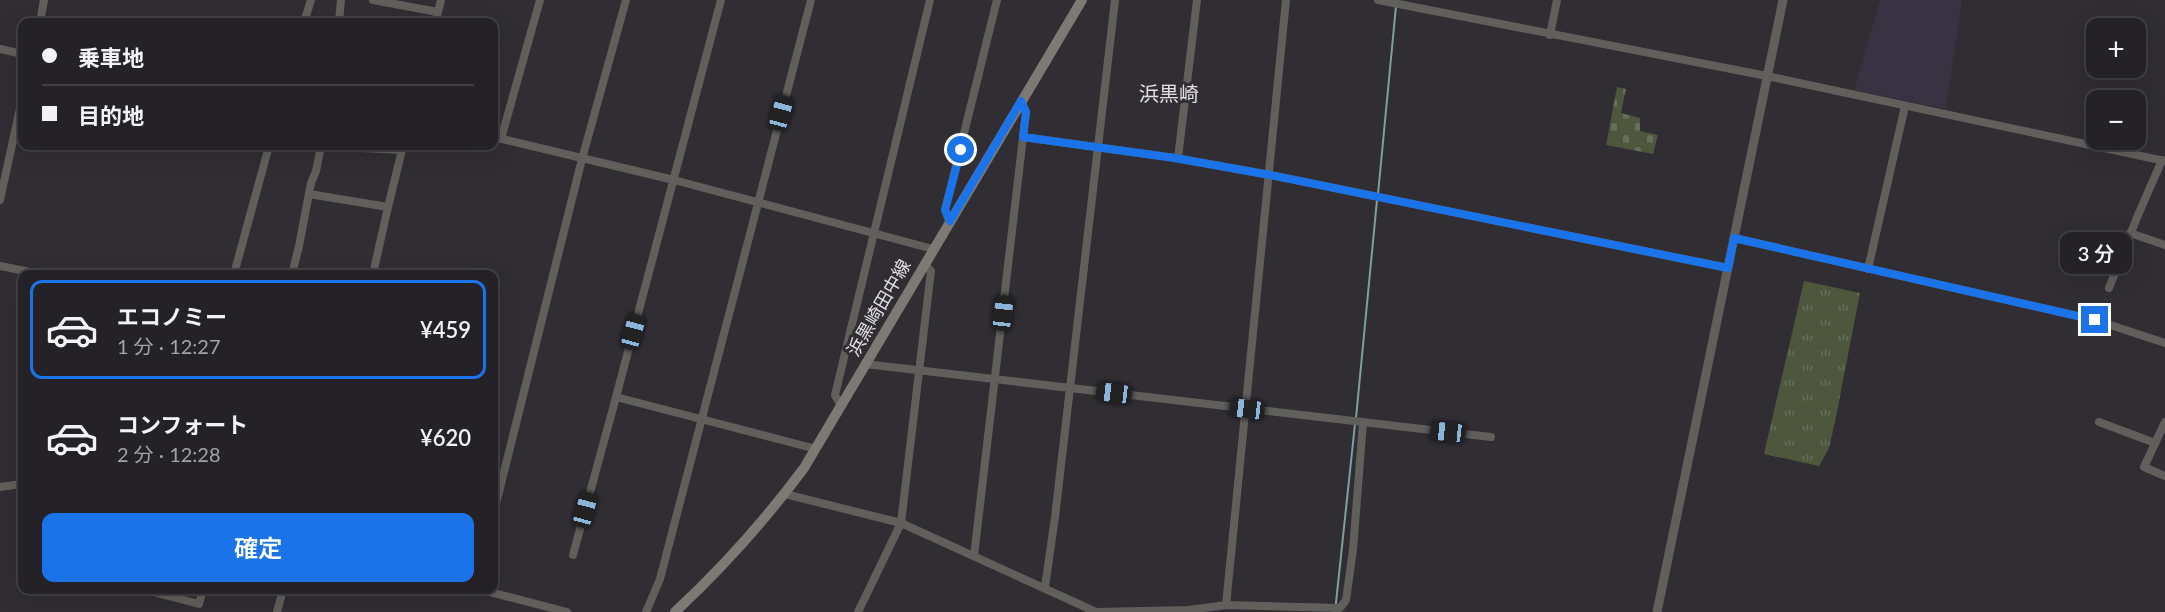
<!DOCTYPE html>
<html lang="ja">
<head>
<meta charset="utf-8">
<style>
  :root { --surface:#242226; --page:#2c2a2e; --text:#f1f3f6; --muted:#a3a4a7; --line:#413f43; --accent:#1a73e8 }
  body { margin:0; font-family:Lato,"Noto Sans JP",sans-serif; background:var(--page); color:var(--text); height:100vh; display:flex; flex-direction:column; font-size:22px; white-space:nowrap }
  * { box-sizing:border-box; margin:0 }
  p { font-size:20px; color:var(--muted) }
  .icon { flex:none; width:33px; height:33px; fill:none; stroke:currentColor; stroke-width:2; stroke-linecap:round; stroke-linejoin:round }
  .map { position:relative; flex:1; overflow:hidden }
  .details { position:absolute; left:18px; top:270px; width:480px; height:324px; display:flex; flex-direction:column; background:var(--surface); border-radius:12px; box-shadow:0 6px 24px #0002,0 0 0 2px var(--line) }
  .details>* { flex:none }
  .hud { position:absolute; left:18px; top:18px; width:480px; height:132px; border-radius:12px; box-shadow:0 6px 24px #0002,0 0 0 2px var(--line); display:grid; align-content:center; height:132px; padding:0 24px; background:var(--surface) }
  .buttons { position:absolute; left:2086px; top:18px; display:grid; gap:12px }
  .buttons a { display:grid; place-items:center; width:60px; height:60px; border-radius:12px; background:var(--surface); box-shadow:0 6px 24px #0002,0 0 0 2px var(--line); font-size:30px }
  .end { position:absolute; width:27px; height:27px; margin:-14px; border:8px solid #1a73e8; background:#fff; box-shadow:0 0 0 3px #fff }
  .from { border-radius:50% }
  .bubble { position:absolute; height:42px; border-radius:12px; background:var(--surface); box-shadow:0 6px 24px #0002,0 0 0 2px var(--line); font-size:20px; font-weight:600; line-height:42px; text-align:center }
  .car { position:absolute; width:18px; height:36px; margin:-18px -9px; border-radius:8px; box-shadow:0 0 4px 2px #0007; background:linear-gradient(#222 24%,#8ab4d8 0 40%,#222 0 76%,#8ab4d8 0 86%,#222 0) }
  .hud b { display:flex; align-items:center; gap:21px; height:57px; font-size:22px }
  .hud b+b { border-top:2px solid var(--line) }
  .hud i { width:15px; height:15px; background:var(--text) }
  ul { padding:10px 0 0; list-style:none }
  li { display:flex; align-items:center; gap:18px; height:99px; margin:0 12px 9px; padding:0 12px; border:3px solid transparent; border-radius:12px }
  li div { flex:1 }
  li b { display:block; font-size:22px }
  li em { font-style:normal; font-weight:600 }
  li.current { border-color:var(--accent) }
  li>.icon { width:54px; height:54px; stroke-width:1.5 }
  .button { display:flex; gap:12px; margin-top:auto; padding:12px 24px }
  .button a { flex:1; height:69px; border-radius:12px; background:var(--accent); color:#fff; font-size:24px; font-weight:600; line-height:69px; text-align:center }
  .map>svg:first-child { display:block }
  .industrial { fill:#383343 }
  .grass { fill:url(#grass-tufts) }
  .cemetery { fill:url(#cemetery-stones) }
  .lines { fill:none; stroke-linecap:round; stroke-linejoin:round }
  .stream { stroke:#7f9fa3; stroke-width:2 }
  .minor { stroke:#615f5c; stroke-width:8 }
  .tertiary { stroke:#615f5c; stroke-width:9 }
  .secondary { stroke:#7d7a75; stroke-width:10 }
  .route { stroke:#1a73e8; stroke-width:8 }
  .labels { text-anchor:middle; stroke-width:6; stroke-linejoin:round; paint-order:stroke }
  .street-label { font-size:18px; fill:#e2e0e4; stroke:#302d33 }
  .neighbourhood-label { font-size:20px; fill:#e2e0e4; stroke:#302d33 }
</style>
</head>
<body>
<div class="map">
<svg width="2165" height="612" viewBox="0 0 2165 612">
  <defs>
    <pattern id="grass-tufts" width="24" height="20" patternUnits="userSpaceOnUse" patternTransform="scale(1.5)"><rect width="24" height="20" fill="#4e573d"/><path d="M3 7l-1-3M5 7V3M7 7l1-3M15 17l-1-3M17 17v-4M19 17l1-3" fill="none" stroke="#676f59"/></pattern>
    <pattern id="cemetery-stones" width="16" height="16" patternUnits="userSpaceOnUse" patternTransform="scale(1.5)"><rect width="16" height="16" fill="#4e573d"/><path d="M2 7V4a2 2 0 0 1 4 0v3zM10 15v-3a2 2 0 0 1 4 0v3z" fill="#676f59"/></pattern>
  </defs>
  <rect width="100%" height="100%" fill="#302d33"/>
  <polygon class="industrial" points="1880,0 1962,0 1946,109 1854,90"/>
  <polygon class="grass" points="1804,281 1860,293 1835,422 1829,448 1819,466 1764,454"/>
  <polygon class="cemetery" points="1617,87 1626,89 1621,113 1640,118 1640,131 1658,135 1653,154 1606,145"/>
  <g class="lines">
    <g class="stream">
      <polyline points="1378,194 1396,6"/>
      <polyline points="1356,418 1377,200"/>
      <polyline points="1335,612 1355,424"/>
    </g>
    <g class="minor">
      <polyline points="373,0 438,12 435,22"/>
      <polyline points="1378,0 1767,76 2165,161"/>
      <polyline points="438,12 441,0"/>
      <polyline points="40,22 44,0"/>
      <polyline points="304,22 311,0"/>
      <polyline points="339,22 341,0"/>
      <polyline points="1550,35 1557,0"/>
      <polyline points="0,49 22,54"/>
      <polyline points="1021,101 1026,112 1023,137 1175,158 1270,175 1728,268"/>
      <polyline points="494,137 674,180 933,249"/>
      <polyline points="501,139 540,0"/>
      <polyline points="321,146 402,150 403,146"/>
      <polyline points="1178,158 1197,0"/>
      <polyline points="309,194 388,207 402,150"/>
      <polyline points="0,200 22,99"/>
      <polyline points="949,221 945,210 997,0"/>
      <polyline points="2130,233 2165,245"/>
      <polyline points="1734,238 2095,320 2165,343"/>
      <polyline points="0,266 40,274"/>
      <polyline points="1868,269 1905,106"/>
      <polyline points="234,274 269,146"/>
      <polyline points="292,274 299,246 311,183 316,171 321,146"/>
      <polyline points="373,274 388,207"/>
      <polyline points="2109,288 2138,215 2162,160"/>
      <polyline points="865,364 1491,437"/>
      <polyline points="616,397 721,0"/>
      <polyline points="841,406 835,395 930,0"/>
      <polyline points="2099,422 2155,443"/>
      <polyline points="2165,422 2144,467 2165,476"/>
      <polyline points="0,487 22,484"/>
      <polyline points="785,494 901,523 1096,612"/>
      <polyline points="494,512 582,159 626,0"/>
      <polyline points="573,555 616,397 816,449"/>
      <polyline points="974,556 1023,137"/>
      <polyline points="1045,587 1055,517 1115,0"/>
      <polyline points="158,590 157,593 199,604 203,590"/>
      <polyline points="482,590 567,612"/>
      <polyline points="1226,605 1286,0"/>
      <polyline points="277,612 283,590"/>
      <polyline points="646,612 660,579 811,0"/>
      <polyline points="858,612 901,523 931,271 924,264"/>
      <polyline points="1096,612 1189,610 1226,605 1340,608 1346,600 1353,550 1363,422"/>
    </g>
    <polyline class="tertiary" points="1657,612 1783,0"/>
    <path class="secondary" d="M675 612C722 568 766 519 804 468L1082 0"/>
  </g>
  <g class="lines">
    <polyline class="route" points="961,150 945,210 950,221 1021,101 1026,112 1023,137 1175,158 1270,175 1728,268 1734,238 2095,320"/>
  </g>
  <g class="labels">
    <g class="street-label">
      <text transform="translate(879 308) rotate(-60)" y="6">浜黒崎田中線</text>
    </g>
    <g class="neighbourhood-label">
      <text x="1169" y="101">浜黒崎</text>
    </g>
  </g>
</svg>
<div class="buttons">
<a>+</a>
<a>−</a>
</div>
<i class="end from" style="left:961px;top:150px"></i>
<i class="end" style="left:2095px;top:320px"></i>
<div class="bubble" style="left:2060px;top:232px;width:72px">3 分</div>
<i class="car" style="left:781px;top:113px;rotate:15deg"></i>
<i class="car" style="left:1003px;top:313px;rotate:7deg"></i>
<i class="car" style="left:633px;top:332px;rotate:15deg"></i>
<i class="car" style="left:1114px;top:393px;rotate:277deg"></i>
<i class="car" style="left:1247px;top:409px;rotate:277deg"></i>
<i class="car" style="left:1448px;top:432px;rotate:276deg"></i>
<i class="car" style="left:585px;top:510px;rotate:15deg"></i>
<div class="hud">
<b><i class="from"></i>乗車地</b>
<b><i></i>目的地</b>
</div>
<section class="details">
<ul>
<li class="current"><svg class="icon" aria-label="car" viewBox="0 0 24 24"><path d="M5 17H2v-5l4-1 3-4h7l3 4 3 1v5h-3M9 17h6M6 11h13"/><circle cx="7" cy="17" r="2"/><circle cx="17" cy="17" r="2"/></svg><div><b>エコノミー</b><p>1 分 · 12:27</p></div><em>¥459</em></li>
<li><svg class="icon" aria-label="car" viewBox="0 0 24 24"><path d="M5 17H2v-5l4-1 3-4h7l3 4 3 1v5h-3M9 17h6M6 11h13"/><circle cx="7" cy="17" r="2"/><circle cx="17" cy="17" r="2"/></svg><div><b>コンフォート</b><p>2 分 · 12:28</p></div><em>¥620</em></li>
</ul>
<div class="button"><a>確定</a></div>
</section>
</div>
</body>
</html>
